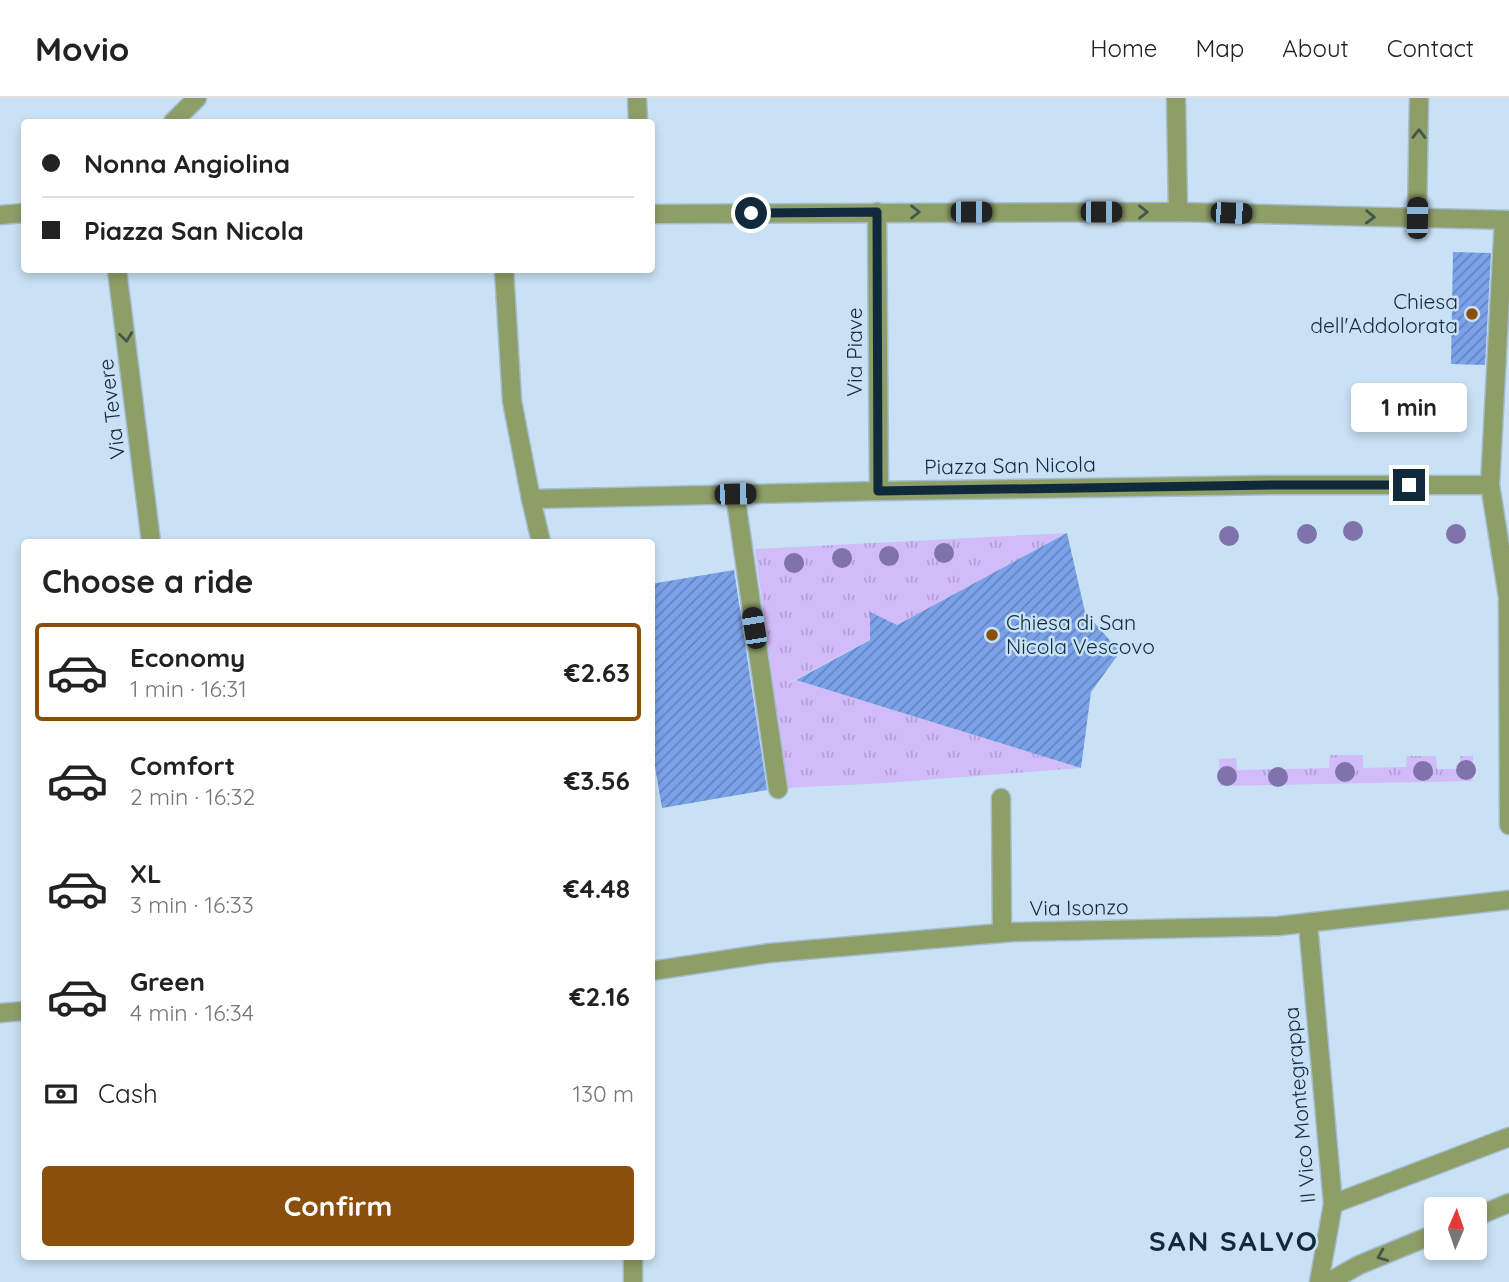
<!DOCTYPE html>
<html lang="en">
<head>
<meta charset="utf-8">
<style>
  :root { --surface:#fff; --page:#f6f6f6; --text:#222; --muted:#767676; --line:#e0e0e0; --accent:#8a4f0b }
  body { margin:0; font-family:Quicksand,sans-serif; background:var(--page); color:var(--text); height:100vh; display:flex; flex-direction:column; font-size:26px; white-space:nowrap }
  * { box-sizing:border-box; margin:0 }
  p { font-size:23px; color:var(--muted) }
  .icon { flex:none; width:38px; height:38px; fill:none; stroke:currentColor; stroke-width:2; stroke-linecap:round; stroke-linejoin:round }
  .map { position:relative; flex:1; overflow:hidden }
  .side { position:absolute; left:21px; top:441px; width:634px; height:721px; display:flex; flex-direction:column; background:var(--surface); border-radius:7px; box-shadow:0 4px 10px #0003 }
  .side>* { flex:none }
  .hud { position:absolute; left:21px; top:21px; width:634px; height:154px; border-radius:7px; box-shadow:0 4px 10px #0003; display:grid; align-content:center; height:154px; padding:0 21px; background:var(--surface) }
  .needle { width:46px; rotate:2deg }
  .fabs { position:absolute; left:1424px; top:1099px; display:grid; gap:14px }
  .fabs a { display:grid; place-items:center; width:63px; height:63px; border-radius:7px; background:var(--surface); box-shadow:0 4px 10px #0003; font-size:35px }
  .end { position:absolute; width:32px; height:32px; margin:-16px; border:9px solid #102a3c; background:#fff; box-shadow:0 0 0 4px #fff }
  .from { border-radius:50% }
  .bubble { position:absolute; height:49px; border-radius:7px; background:var(--surface); box-shadow:0 4px 10px #0003; font-size:23px; font-weight:700; line-height:49px; text-align:center }
  .car { position:absolute; width:21px; height:42px; margin:-21px -10px; border-radius:9px; box-shadow:0 0 5px 2px #0007; background:linear-gradient(#222 24%,#8ab4d8 0 40%,#222 0 76%,#8ab4d8 0 86%,#222 0) }
  .hud b { display:flex; align-items:center; gap:24px; height:66px; font-size:26px }
  .hud b+b { border-top:2px solid var(--line) }
  .hud i { width:18px; height:18px; background:var(--text) }
  ul { padding:0; list-style:none }
  li { display:flex; align-items:center; gap:21px; height:98px; margin:0 14px 10px; padding:0 7px; border:4px solid transparent; border-radius:7px }
  li div { flex:1 }
  li b { display:block; font-size:26px }
  li em { font-style:normal; font-weight:700 }
  li.selected { border-color:var(--accent) }
  li>.icon { width:63px; height:63px; stroke-width:1.5 }
  h2 { padding:0 21px; font-size:32px; line-height:84px }
  .pay { display:flex; align-items:center; gap:18px; height:77px; padding:0 21px; font-size:26px }
  .pay p { margin-inline-start:auto }
  .cta { display:flex; gap:14px; margin-top:auto; padding:14px 21px }
  .cta a { flex:1; height:80px; border-radius:7px; background:var(--accent); color:#fff; font-size:28px; font-weight:700; line-height:80px; text-align:center }
  header { display:flex; align-items:center; gap:42px; box-sizing:border-box; height:98px; padding:0 35px; background:var(--surface); border-bottom:2px solid var(--line) }
  header strong { font-size:33px }
  nav { display:flex; gap:38px; margin-inline-start:auto; font-size:24px }
  .map>svg:first-child { display:block }
  .grass { fill:url(#grass-tufts) }
  .building { fill:url(#building-hatch) }
  .lines { fill:none; stroke-linecap:round; stroke-linejoin:round }
  .minor-casing { stroke:#a4bccf; stroke-width:21 }
  .minor { stroke:#8e9e67; stroke-width:18 }
  .tree { fill:#8072ab }
  .oneway { stroke:#42584d }
  .route { stroke:#102a3c; stroke-width:9 }
  .poi-dot { fill:#8a4f0b; stroke:#c9e1f4; stroke-width:2.5 }
  .labels { text-anchor:middle; stroke-width:5; stroke-linejoin:round; paint-order:stroke }
  .poi-label { font-size:21px; fill:#102a3c; stroke:#c9e1f4; text-anchor:end }
  .street-label { font-size:21px; fill:#102a3c; stroke:#c9e1f4 }
  .district-label { font-size:28px; font-weight:bold; letter-spacing:2px; fill:#102a3c; stroke:#c9e1f4 }
</style>
</head>
<body>
<header>
<strong>Movio</strong>
<nav><a>Home</a><a>Map</a><a>About</a><a>Contact</a></nav>
</header>
<div class="map">
<svg width="1509" height="1184" viewBox="0 0 1509 1184">
  <defs>
    <pattern id="grass-tufts" width="24" height="20" patternUnits="userSpaceOnUse" patternTransform="scale(1.75)"><rect width="24" height="20" fill="#d2bbf9"/><path d="M3 7l-1-3M5 7V3M7 7l1-3M15 17l-1-3M17 17v-4M19 17l1-3" fill="none" stroke="#b3a1d6"/></pattern>
    <pattern id="building-hatch" width="6" height="6" patternUnits="userSpaceOnUse" patternTransform="scale(1.75)"><rect width="6" height="6" fill="#7ba2e9"/><path d="M-1 1l2-2M0 6l6-6M5 7l2-2" fill="none" stroke="#6384be"/></pattern>
  </defs>
  <rect width="100%" height="100%" fill="#c9e1f4"/>
  <g class="grass">
    <polygon points="1067,435 785,587 796,582 1081,670 885,685 784,690 774,592 755,451"/>
    <polygon points="1330,657 1363,657 1363,670 1406,669 1407,658 1436,658 1437,671 1460,671 1460,658 1473,658 1473,683 1220,688 1219,661 1236,660 1237,672 1329,670"/>
  </g>
  <g class="building">
    <polygon points="1453,154 1491,155 1485,267 1451,266"/>
    <polygon points="1067,435 1085,514 1120,554 1091,594 1081,670 796,582 870,542 870,514 897,527"/>
    <polygon points="734,472 767,692 662,710 651,645 651,486"/>
  </g>
  <g class="lines">
    <defs>
      <g id="minor">
        <polyline points="637,0 638,24"/>
        <polyline points="1176,0 1178,114"/>
        <polyline points="173,24 197,0"/>
        <polyline points="877,114 879,393"/>
        <polyline points="651,116 1178,114 1509,122"/>
        <polyline points="0,117 24,115"/>
        <polyline points="1417,120 1419,0"/>
        <polyline points="1504,122 1490,387 1508,499 1509,727"/>
        <polyline points="117,172 151,444"/>
        <polyline points="504,172 512,303 531,401 541,444"/>
        <polyline points="735,396 778,691"/>
        <polyline points="531,401 879,393 1272,387 1490,387"/>
        <polyline points="1001,700 1002,835"/>
        <polyline points="1308,825 1333,1106 1319,1184"/>
        <polyline points="651,873 770,855 1013,834 1278,828 1509,802"/>
        <polyline points="0,915 24,913"/>
        <polyline points="1333,1106 1509,1039"/>
        <polyline points="1475,1119 1509,1105"/>
        <polyline points="633,1184 633,1158"/>
        <polyline points="1329,1184 1359,1167 1437,1135"/>
      </g>
    </defs>
    <use href="#minor" class="minor-casing"/>
    <use href="#minor" class="minor"/>
  </g>
  <g class="tree">
    <circle cx="1353" cy="433" r="10"/>
    <circle cx="1307" cy="436" r="10"/>
    <circle cx="1456" cy="436" r="10"/>
    <circle cx="1229" cy="438" r="10"/>
    <circle cx="944" cy="455" r="10"/>
    <circle cx="889" cy="458" r="10"/>
    <circle cx="842" cy="460" r="10"/>
    <circle cx="794" cy="465" r="10"/>
    <circle cx="1466" cy="672" r="10"/>
    <circle cx="1423" cy="673" r="10"/>
    <circle cx="1345" cy="674" r="10"/>
    <circle cx="1227" cy="678" r="10"/>
    <circle cx="1278" cy="679" r="10"/>
  </g>
  <defs><path id="oneway-chevron" d="M-2-3.5L2.5 0L-2 3.5" fill="none" stroke-width="1.6" stroke-linecap="round" stroke-linejoin="round" transform="scale(1.75)"/></defs>
  <g class="oneway">
    <use href="#oneway-chevron" transform="translate(1419 36) rotate(-89)"/>
    <use href="#oneway-chevron" transform="translate(915 114)"/>
    <use href="#oneway-chevron" transform="translate(1143 114)"/>
    <use href="#oneway-chevron" transform="translate(1370 119) rotate(2)"/>
    <use href="#oneway-chevron" transform="translate(126 239) rotate(83)"/>
    <use href="#oneway-chevron" transform="translate(1382 1158) rotate(158)"/>
  </g>
  <g class="lines">
    <polyline class="route" points="751,115 877,114 878,393 1272,387 1409,387"/>
  </g>
  <g class="poi-dot">
    <circle cx="1472" cy="216" r="7"/>
    <circle cx="992" cy="537" r="7"/>
  </g>
  <g class="labels">
    <g class="poi-label">
      <text x="1458" y="211">Chiesa<tspan x="1458" dy="24">dell'Addolorata</tspan></text>
      <text x="1006" y="532" text-anchor="start">Chiesa di San<tspan x="1006" dy="24">Nicola Vescovo</tspan></text>
    </g>
    <g class="street-label">
      <text transform="translate(855 254) rotate(-90)" y="7">Via Piave</text>
      <text transform="translate(112 311) rotate(-97)" y="7">Via Tevere</text>
      <text transform="translate(1010 368) rotate(-1)" y="7">Piazza San Nicola</text>
      <text transform="translate(1079 810) rotate(-1)" y="7">Via Isonzo</text>
      <text transform="translate(1300 1007) rotate(-95)" y="7">II Vico Montegrappa</text>
    </g>
    <g class="district-label">
      <text x="1234" y="1153">SAN SALVO</text>
    </g>
  </g>
</svg>
<div class="fabs">
<a><svg class="needle" viewBox="-14 -14 28 28"><path d="M0-13l5 13h-10z" fill="#e53935"/><path d="M0 13l5-13h-10z" fill="#767676"/></svg></a>
</div>
<i class="end from" style="left:751px;top:115px"></i>
<i class="end" style="left:1409px;top:387px"></i>
<div class="bubble" style="left:1351px;top:285px;width:116px">1 min</div>
<i class="car" style="left:971px;top:114px;rotate:90deg"></i>
<i class="car" style="left:1101px;top:114px;rotate:90deg"></i>
<i class="car" style="left:1231px;top:115px;rotate:92deg"></i>
<i class="car" style="left:1417px;top:120px;rotate:1deg"></i>
<i class="car" style="left:735px;top:396px;rotate:89deg"></i>
<i class="car" style="left:754px;top:530px;rotate:351deg"></i>
<div class="hud">
<b><i class="from"></i>Nonna Angiolina</b>
<b><i></i>Piazza San Nicola</b>
</div>
<section class="side">
<h2>Choose a ride</h2>
<ul>
<li class="selected"><svg class="icon" aria-label="car" viewBox="0 0 24 24"><path d="M5 17H2v-5l4-1 3-4h7l3 4 3 1v5h-3M9 17h6M6 11h13"/><circle cx="7" cy="17" r="2"/><circle cx="17" cy="17" r="2"/></svg><div><b>Economy</b><p>1 min · 16:31</p></div><em>€2.63</em></li>
<li><svg class="icon" aria-label="car" viewBox="0 0 24 24"><path d="M5 17H2v-5l4-1 3-4h7l3 4 3 1v5h-3M9 17h6M6 11h13"/><circle cx="7" cy="17" r="2"/><circle cx="17" cy="17" r="2"/></svg><div><b>Comfort</b><p>2 min · 16:32</p></div><em>€3.56</em></li>
<li><svg class="icon" aria-label="car" viewBox="0 0 24 24"><path d="M5 17H2v-5l4-1 3-4h7l3 4 3 1v5h-3M9 17h6M6 11h13"/><circle cx="7" cy="17" r="2"/><circle cx="17" cy="17" r="2"/></svg><div><b>XL</b><p>3 min · 16:33</p></div><em>€4.48</em></li>
<li><svg class="icon" aria-label="car" viewBox="0 0 24 24"><path d="M5 17H2v-5l4-1 3-4h7l3 4 3 1v5h-3M9 17h6M6 11h13"/><circle cx="7" cy="17" r="2"/><circle cx="17" cy="17" r="2"/></svg><div><b>Green</b><p>4 min · 16:34</p></div><em>€2.16</em></li>
</ul>
<div class="pay"><svg class="icon" aria-label="cash" viewBox="0 0 24 24"><path d="M3 7h18v10H3z"/><circle cx="12" cy="12" r="2"/></svg>Cash<p>130 m</p></div>
<div class="cta"><a>Confirm</a></div>
</section>
</div>
</body>
</html>
